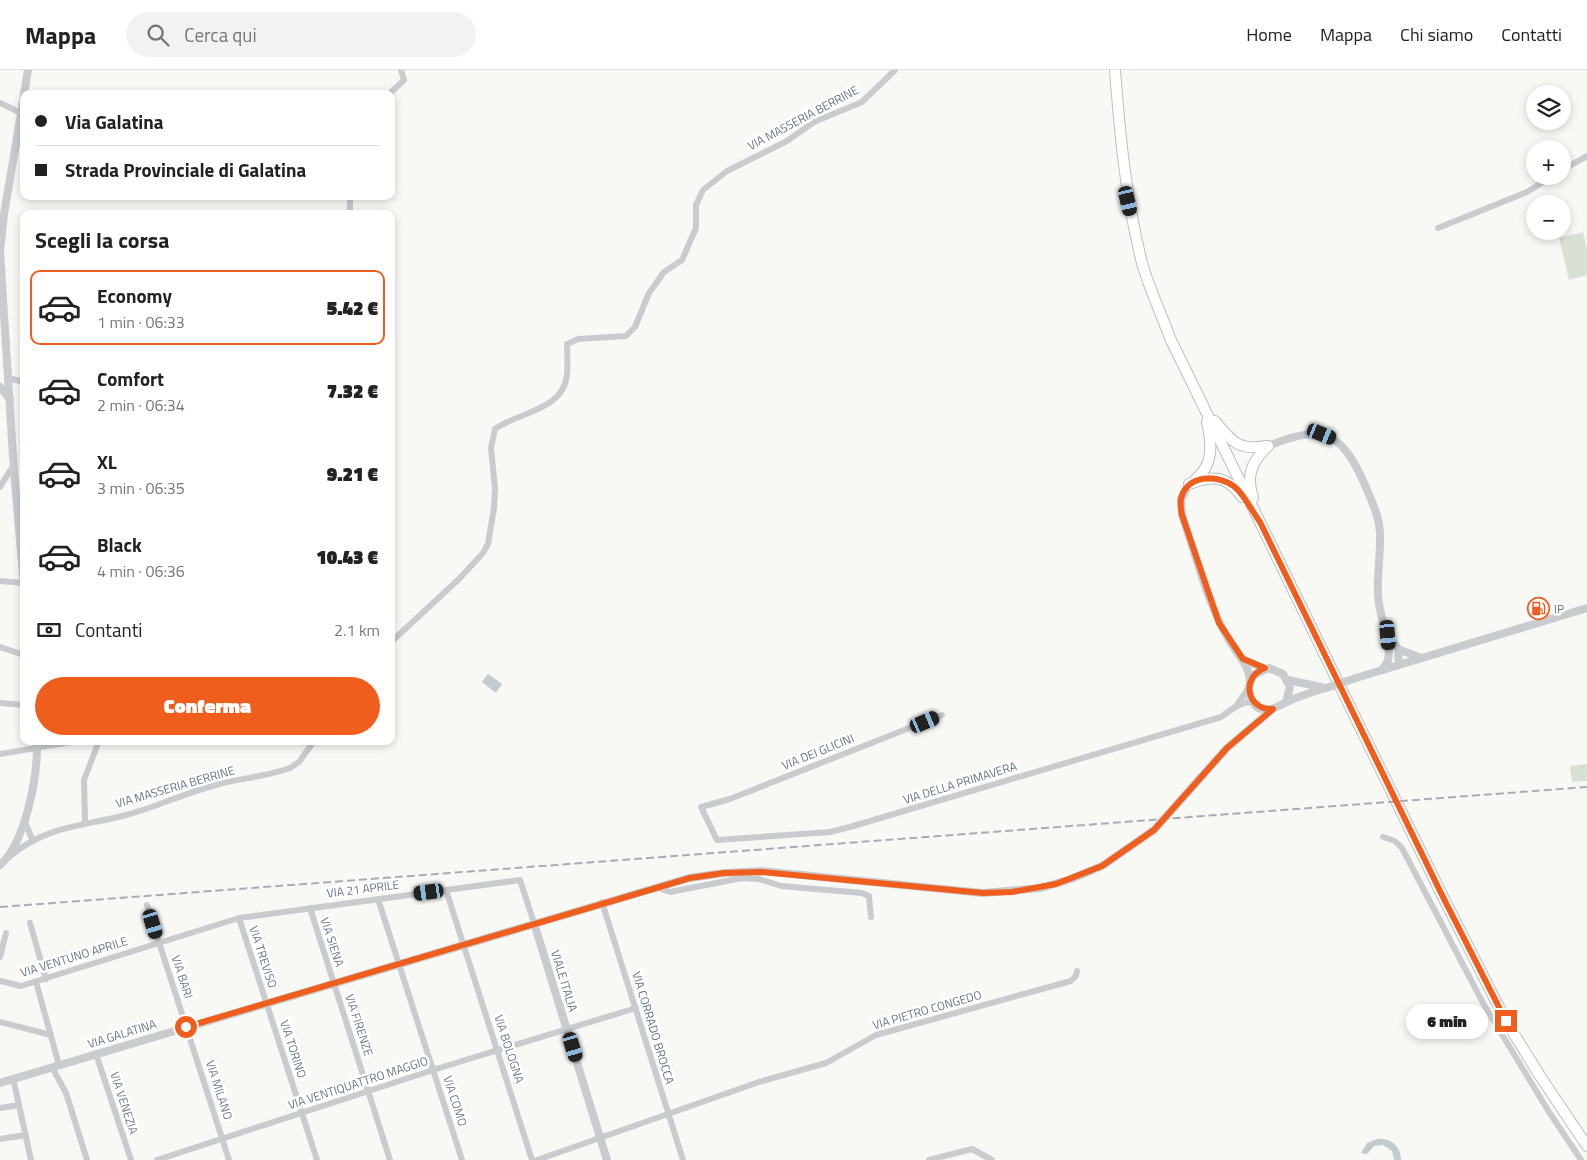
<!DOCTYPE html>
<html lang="it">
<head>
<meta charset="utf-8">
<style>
  :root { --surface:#fff; --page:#f2f2f2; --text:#222; --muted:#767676; --line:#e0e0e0; --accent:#f05e1e }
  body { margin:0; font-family:"Titillium Web",sans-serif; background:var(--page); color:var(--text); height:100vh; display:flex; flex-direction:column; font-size:19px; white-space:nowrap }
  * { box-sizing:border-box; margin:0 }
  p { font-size:16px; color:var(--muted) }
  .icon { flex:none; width:28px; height:28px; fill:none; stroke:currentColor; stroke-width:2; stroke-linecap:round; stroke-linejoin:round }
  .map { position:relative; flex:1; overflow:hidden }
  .sheet { position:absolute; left:20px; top:140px; width:375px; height:535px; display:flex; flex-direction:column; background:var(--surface); border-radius:10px; box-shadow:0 2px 8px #0003 }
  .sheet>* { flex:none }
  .top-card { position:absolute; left:20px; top:20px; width:375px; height:110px; border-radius:10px; box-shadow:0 2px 8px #0003; display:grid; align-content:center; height:110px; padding:0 15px; background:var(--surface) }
  .buttons { position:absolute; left:1526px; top:15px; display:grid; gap:10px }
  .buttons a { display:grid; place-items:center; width:45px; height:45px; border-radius:50%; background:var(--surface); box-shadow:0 2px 8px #0003; font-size:25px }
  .end { position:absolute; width:22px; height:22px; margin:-11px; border:6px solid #f05e1e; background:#fff; box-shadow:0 0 0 2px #fff }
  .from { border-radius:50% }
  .bubble { position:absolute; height:35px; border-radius:18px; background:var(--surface); box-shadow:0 2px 8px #0003; font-size:16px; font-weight:800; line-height:35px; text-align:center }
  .car { position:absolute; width:15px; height:30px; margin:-15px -8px; border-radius:6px; box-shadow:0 0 4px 1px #0007; background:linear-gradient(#222 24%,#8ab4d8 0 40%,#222 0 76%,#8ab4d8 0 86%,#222 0) }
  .top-card b { display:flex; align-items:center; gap:18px; height:48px; font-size:19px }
  .top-card b+b { border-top:1px solid var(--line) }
  .top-card i { width:12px; height:12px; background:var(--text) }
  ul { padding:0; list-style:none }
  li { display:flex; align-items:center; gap:15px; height:75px; margin:0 10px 8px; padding:0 5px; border:2px solid transparent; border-radius:10px }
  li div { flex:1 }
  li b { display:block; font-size:19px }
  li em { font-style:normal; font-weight:800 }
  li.current { border-color:var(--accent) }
  li>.icon { width:45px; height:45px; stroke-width:1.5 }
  h2 { padding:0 15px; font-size:22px; line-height:60px }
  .pay { display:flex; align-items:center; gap:12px; height:55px; padding:0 15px; font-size:19px }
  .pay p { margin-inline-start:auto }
  .action { display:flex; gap:10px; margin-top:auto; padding:10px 15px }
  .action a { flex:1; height:58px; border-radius:30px; background:var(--accent); color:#fff; font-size:20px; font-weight:800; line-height:58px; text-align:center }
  header { display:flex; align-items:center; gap:30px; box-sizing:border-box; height:70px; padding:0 25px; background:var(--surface); border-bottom:1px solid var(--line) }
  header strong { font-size:24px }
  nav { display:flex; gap:28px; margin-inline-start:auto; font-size:18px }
  .search { width:350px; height:45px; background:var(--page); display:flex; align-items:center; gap:12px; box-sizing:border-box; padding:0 18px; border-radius:28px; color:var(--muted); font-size:19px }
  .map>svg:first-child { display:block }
  .green { fill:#d9e1d6 }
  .water { fill:#c1ccd1 }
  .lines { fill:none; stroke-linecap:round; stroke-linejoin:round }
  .primary-casing { stroke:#bbbfc3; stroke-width:12 }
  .minor { stroke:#c8cccf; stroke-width:6 }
  .tertiary { stroke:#c8cccf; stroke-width:8 }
  .primary { stroke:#fff; stroke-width:10 }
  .rail { stroke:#a8adb4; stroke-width:2; stroke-dasharray:8 4; stroke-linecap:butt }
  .tertiary-bridge { stroke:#c8cccf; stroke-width:8 }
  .route { stroke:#f05e1e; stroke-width:6 }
  .labels { text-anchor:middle; stroke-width:5; stroke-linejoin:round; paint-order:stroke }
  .street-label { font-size:12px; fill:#657689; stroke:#fff }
  .poi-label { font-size:12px; fill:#657689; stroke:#fff; text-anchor:start }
</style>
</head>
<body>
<header>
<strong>Mappa</strong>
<div class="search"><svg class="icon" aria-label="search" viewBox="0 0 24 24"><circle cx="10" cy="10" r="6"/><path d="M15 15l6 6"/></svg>Cerca qui</div>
<nav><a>Home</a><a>Mappa</a><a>Chi siamo</a><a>Contatti</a></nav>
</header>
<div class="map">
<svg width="1587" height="1090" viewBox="0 0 1587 1090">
  <rect width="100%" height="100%" fill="#f8f8f5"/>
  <g class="green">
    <polygon points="1583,162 1587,179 1587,205 1569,210 1559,168"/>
    <polygon points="1587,694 1587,711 1572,712 1570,696"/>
  </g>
  <g class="water">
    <polygon points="488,604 502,614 496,623 482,612"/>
    <path d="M1377 1069C1390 1067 1401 1076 1401 1090H1394L1392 1081 1383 1075 1374 1076 1367 1084 1361 1083 1367 1073Z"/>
  </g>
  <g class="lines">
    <defs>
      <g id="primary">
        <path d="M1115 0C1120 66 1126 129 1142 193 1149 218 1161 243 1170 268L1442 825 1506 951 1540 1006 1587 1076"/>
        <path d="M1215 351C1232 372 1239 381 1267 376"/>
        <path d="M1195 410C1214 394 1212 375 1207 352"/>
        <path d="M1189 414C1212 405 1227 405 1242 427"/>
        <path d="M1253 428C1246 406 1251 392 1268 376"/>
      </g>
    </defs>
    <use href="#primary" class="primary-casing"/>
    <g class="minor">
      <polyline points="389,24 404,10 401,0"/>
      <polyline points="0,33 21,43"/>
      <polyline points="1562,100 1587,86"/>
      <polyline points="350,144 350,126"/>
      <polyline points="1438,158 1527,122 1553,106"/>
      <polyline points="8,308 24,312"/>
      <polyline points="0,417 13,396"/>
      <polyline points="0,511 24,513"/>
      <path d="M391 572 459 509 483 483 488 474 494 438 495 418 491 378 495 359C518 342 563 341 567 305 568 295 567 284 567 274L578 269 626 266 635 257 649 223 664 202 682 190 696 158V135L703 120 727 101 787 71 814 52 862 32 895 0"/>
      <polyline points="0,577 24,585"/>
      <polyline points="0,633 24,635"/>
      <polyline points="1237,635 1249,617"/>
      <path d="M942 645 730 729 701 737 717 770 830 762 850 757 1221 647C1231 640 1241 631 1253 632"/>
      <polyline points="0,684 77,671"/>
      <polyline points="25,752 32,769"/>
      <polyline points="85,752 84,710 99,671"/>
      <polyline points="1383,767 1395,771 1402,778 1483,933 1549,1042 1581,1090"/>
      <path d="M9 787C47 755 81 757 126 745 156 737 185 723 216 715 240 708 266 707 290 698L299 692 314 671"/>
      <polyline points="656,817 670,822 742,808 759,809 781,816 862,823 869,826 871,847"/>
      <polyline points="446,820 532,1090"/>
      <polyline points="378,829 462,1090"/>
      <polyline points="602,832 683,1090"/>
      <polyline points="147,835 229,1090"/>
      <polyline points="310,838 390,1090"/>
      <polyline points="239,848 317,1090"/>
      <polyline points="30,853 46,909"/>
      <polyline points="0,887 6,863"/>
      <polyline points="0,911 21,916 239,848 520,810 534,853"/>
      <polyline points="36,912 59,995"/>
      <polyline points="0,952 51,965"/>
      <polyline points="96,984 131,1090"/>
      <polyline points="52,997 66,1023 87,1090"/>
      <polyline points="13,1008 31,1090"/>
      <polyline points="0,1038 19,1035"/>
      <polyline points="0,1069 26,1065"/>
      <polyline points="157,1090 433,1000 636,938"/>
      <polyline points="537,1090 759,1012 826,993 876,965 1071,911 1076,906 1077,901"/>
      <polyline points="929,1090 972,1079 992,1090"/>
    </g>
    <g class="tertiary">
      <polyline points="24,24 28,0"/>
      <polyline points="24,26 4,144 0,181 14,402 24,516"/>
      <polyline points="0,317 10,329"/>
      <path d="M1268 376C1322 354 1341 360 1365 415 1371 430 1379 445 1380 462 1381 482 1377 502 1378 523 1378 543 1388 562 1389 582L1388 591 1382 600"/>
      <path d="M1189 414 1181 429 1182 445C1196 485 1209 540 1232 575 1240 588 1250 597 1250 613"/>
      <polyline points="1389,567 1398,579 1399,594"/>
      <polyline points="1398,579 1421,588"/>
      <polyline points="1243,589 1265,599"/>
      <polyline points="1356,608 1587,538"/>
      <polyline points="1288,610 1321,617"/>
      <path d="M1286 632 1290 617 1283 604 1269 598 1254 605C1249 612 1247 619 1250 627 1260 651 1279 635 1293 629 1304 625 1315 621 1326 618"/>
      <path d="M0 795C26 772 38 705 37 671"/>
      <polyline points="534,853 607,1090"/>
      <polyline points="0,1013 689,808 724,803 762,801 983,823 1041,818 1071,809 1102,796 1154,760 1227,678 1273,639"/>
    </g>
    <use href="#primary" class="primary"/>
    <polyline class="rail" points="0,837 1587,717"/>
    <polyline class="tertiary-bridge" points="1326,618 1356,608"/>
  </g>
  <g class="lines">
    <path class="route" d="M186 957 690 808 724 803 762 802 983 823 1012 822 1056 814 1102 796 1154 760 1227 678 1273 639C1247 641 1240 607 1265 598L1243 589 1219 553 1182 445C1181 440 1180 434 1181 429 1186 404 1219 404 1235 417 1245 426 1252 441 1260 452L1442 825 1506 951"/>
  </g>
  <defs>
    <symbol id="fuel-ring" viewBox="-11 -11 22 22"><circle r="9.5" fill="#fff" stroke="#f05e1e" stroke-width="1.5"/><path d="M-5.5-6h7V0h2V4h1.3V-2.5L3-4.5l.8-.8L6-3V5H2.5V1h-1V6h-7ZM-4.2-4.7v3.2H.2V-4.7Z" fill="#f05e1e"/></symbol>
  </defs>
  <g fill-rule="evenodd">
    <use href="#fuel-ring" x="1526" y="526" width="25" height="25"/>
  </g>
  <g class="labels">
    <g class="street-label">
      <text transform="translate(803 48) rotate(-28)" y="4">VIA MASSERIA BERRINE</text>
      <text transform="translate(818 682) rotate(-22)" y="4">VIA DEI GLICINI</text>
      <text transform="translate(960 713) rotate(-17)" y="4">VIA DELLA PRIMAVERA</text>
      <text transform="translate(175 717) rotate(-16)" y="4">VIA MASSERIA BERRINE</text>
      <text transform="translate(363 819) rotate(-7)" y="4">VIA 21 APRILE</text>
      <text transform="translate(332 872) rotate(72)" y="4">VIA SIENA</text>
      <text transform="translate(74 887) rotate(-17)" y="4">VIA VENTUNO APRILE</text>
      <text transform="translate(263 887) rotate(72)" y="4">VIA TREVISO</text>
      <text transform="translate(182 907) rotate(72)" y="4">VIA BARI</text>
      <text transform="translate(564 911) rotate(73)" y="4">VIALE ITALIA</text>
      <text transform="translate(927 940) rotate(-16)" y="4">VIA PIETRO CONGEDO</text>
      <text transform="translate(359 955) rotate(72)" y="4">VIA FIRENZE</text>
      <text transform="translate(653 958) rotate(73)" y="4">VIA CORRADO BROCCA</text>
      <text transform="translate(122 964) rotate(-17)" y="4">VIA GALATINA</text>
      <text transform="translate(293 979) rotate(72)" y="4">VIA TORINO</text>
      <text transform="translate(509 979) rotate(72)" y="4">VIA BOLOGNA</text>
      <text transform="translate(358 1013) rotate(-18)" y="4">VIA VENTIQUATTRO MAGGIO</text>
      <text transform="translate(219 1020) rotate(72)" y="4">VIA MILANO</text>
      <text transform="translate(455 1031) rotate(72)" y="4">VIA COMO</text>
      <text transform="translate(124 1033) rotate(72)" y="4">VIA VENEZIA</text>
    </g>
    <g class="poi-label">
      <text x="1554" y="543">IP</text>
    </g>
  </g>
</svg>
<div class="buttons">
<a><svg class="icon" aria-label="layers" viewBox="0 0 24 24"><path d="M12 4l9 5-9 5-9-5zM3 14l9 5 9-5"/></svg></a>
<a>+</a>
<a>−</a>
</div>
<i class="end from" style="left:186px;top:957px"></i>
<i class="end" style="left:1506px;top:951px"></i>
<div class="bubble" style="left:1406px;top:934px;width:82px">6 min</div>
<i class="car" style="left:1128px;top:131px;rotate:167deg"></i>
<i class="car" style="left:1322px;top:364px;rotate:112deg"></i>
<i class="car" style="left:1388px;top:565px;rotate:175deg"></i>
<i class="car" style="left:925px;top:652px;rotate:67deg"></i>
<i class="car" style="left:429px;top:822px;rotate:262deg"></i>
<i class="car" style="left:153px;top:854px;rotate:163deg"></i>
<i class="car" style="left:573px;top:977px;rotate:163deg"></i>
<div class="top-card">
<b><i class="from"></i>Via Galatina</b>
<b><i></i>Strada Provinciale di Galatina</b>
</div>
<section class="sheet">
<h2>Scegli la corsa</h2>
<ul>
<li class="current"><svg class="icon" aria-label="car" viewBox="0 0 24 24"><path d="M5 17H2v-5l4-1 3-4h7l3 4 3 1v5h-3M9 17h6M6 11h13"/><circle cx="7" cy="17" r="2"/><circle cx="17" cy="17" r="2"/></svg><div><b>Economy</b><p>1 min · 06:33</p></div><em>5.42 €</em></li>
<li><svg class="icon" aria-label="car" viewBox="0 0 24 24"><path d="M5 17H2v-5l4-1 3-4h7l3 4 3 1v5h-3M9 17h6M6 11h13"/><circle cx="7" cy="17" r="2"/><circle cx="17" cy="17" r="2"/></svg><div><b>Comfort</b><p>2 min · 06:34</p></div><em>7.32 €</em></li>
<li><svg class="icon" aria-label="car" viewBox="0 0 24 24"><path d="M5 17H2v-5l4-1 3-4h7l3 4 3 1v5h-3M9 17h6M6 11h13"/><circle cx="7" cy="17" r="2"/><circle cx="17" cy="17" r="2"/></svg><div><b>XL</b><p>3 min · 06:35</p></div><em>9.21 €</em></li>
<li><svg class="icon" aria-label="car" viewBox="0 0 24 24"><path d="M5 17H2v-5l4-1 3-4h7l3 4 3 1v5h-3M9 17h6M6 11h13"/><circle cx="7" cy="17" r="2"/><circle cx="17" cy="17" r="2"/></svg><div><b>Black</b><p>4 min · 06:36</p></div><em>10.43 €</em></li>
</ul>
<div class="pay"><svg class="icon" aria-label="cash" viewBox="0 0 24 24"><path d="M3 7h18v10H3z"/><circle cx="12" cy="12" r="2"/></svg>Contanti<p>2.1 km</p></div>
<div class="action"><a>Conferma</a></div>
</section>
</div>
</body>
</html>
